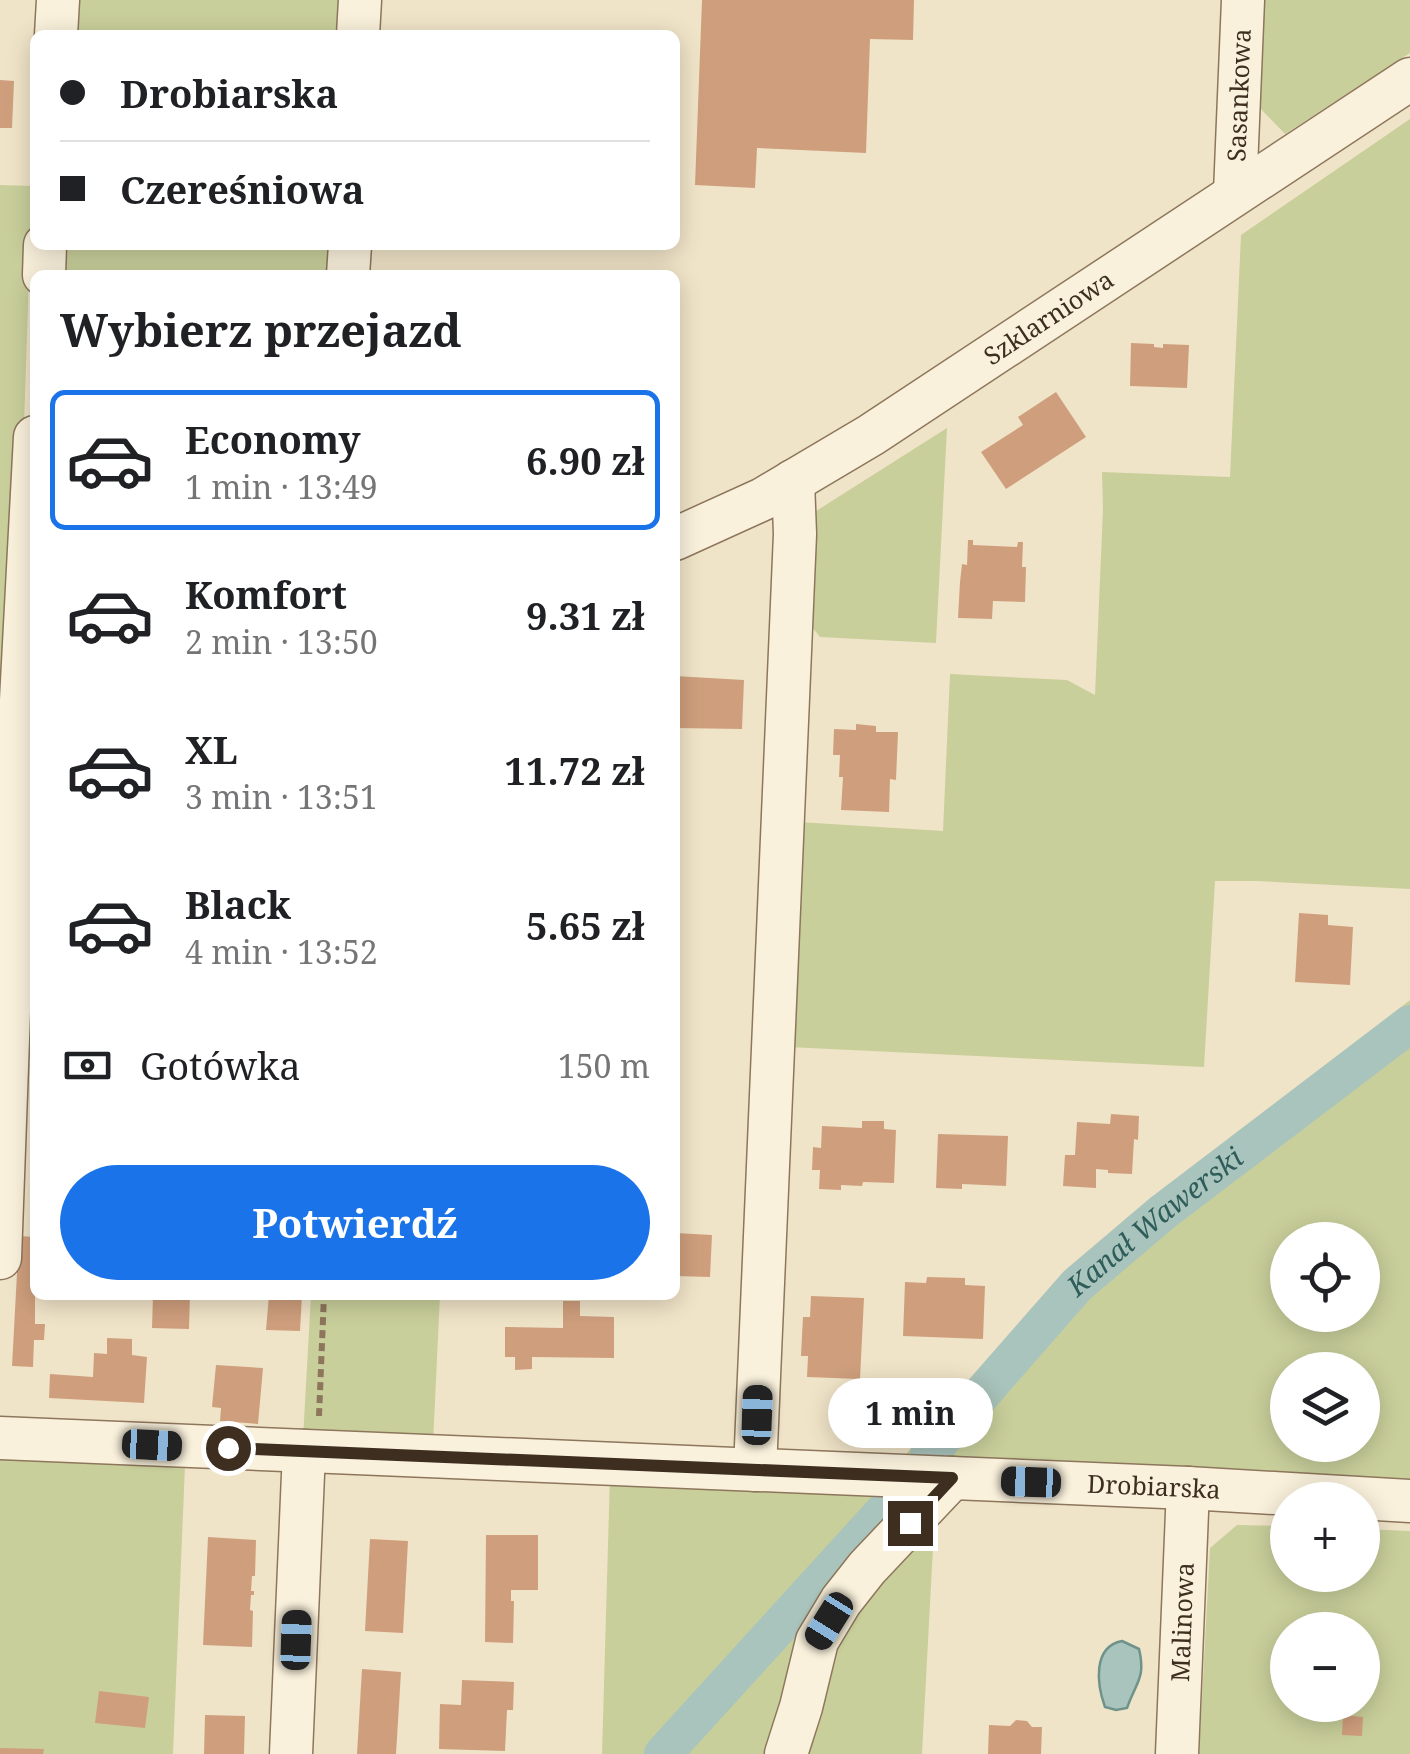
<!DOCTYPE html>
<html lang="pl">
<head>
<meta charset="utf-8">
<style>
  :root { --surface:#fff; --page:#f6f6f6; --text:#202124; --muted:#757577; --line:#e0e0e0; --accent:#1a73e8 }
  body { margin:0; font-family:"Noto Serif",serif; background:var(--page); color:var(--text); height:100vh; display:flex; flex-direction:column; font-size:38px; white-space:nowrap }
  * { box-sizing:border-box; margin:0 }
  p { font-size:32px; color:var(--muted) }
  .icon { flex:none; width:55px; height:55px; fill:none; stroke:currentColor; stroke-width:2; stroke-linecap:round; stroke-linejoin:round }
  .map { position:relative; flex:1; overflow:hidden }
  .drawer { position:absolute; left:30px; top:270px; width:650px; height:1030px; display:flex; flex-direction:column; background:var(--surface); border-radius:15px; box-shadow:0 5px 25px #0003 }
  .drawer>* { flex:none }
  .top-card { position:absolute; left:30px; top:30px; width:650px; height:220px; border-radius:15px; box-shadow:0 5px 25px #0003; display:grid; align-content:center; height:220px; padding:0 30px; background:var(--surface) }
  .tools { position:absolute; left:1270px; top:1222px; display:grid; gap:20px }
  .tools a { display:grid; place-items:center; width:110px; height:110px; border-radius:50%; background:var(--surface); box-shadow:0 5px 25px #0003; font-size:50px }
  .end { position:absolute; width:45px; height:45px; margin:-22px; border:12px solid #3d2e20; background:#fff; box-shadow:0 0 0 5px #fff }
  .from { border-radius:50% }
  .bubble { position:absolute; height:70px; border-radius:35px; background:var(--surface); box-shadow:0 5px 25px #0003; font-size:32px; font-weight:700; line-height:70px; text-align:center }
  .car { position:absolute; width:30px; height:60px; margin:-30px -15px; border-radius:12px; box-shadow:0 0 8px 2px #0007; background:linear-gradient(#222 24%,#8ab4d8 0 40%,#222 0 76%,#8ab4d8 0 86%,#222 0) }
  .top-card b { display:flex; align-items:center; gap:35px; height:95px; font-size:38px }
  .top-card b+b { border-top:2px solid var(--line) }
  .top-card i { width:25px; height:25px; background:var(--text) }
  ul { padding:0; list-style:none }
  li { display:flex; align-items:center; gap:30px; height:140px; margin:0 20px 15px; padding:0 10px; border:5px solid transparent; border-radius:15px }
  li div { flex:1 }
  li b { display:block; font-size:38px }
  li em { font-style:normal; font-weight:700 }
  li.current { border-color:var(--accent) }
  li>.icon { width:90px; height:90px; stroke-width:1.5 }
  h2 { padding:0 30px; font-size:45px; line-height:120px }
  .pay { display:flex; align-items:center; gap:25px; height:110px; padding:0 30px; font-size:38px }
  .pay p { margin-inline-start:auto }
  .cta { display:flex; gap:20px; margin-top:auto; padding:20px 30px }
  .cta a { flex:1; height:115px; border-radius:60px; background:var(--accent); color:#fff; font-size:40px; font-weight:700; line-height:115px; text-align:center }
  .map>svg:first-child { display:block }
  .green { fill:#c9cf9b; fill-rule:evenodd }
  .water { fill:#a9c4bc; stroke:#6f938a; stroke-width:2.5 }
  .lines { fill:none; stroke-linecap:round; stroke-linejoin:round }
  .canal { stroke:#a9c4bc; stroke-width:38 }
  .building { fill:#cf9f7d }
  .minor-casing { stroke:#8d765c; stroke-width:45 }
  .path { stroke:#8d765c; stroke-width:6; stroke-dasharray:8 5; stroke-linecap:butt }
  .minor { stroke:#faf1dc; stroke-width:42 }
  .route { stroke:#3d2e20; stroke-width:12 }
  .labels { text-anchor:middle; stroke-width:10; stroke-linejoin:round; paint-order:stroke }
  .street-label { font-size:25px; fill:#3d2e20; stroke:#f7eed8 }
  .water-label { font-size:28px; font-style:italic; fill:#2f5d5a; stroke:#f7eed8 }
</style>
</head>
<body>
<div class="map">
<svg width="1410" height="1754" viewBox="0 0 1410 1754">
  <rect width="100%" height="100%" fill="#f0e4c8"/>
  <g class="green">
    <polygon points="69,0 351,0 350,35 67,35"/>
    <polygon points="1262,0 1410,0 1410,53 1285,134 1258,106"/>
    <polygon points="1410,119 1410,889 1256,881 1215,881 1204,1067 788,1047 799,822 943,831 950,674 1067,680 1095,695 1103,509 1102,472 1230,477 1241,235"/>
    <polygon points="0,185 32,186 16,665 0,704"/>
    <polygon points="58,245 342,245 340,275 57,275"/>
    <polygon points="947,428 936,643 820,637 808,622 813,513"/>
    <path d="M1410 1000V1486L901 1460 941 1413 1084 1259 1200 1164ZM1288 1240H1362V1315H1288ZM1288 1370H1362V1445H1288Z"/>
    <polygon points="311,1295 440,1295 433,1444 303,1438"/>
    <polygon points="0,1454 185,1466 173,1754 0,1754"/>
    <polygon points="610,1474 921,1493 774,1754 602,1754"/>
    <polygon points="935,1511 922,1754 797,1754 823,1661"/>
    <path d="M1237 1525 1287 1526 1288 1575H1362L1363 1529 1410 1531V1754H1199L1210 1548ZM1288 1630H1362V1705H1288Z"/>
  </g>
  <path class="water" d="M1122 1641 1139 1649C1146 1678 1136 1682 1127 1708L1116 1710 1105 1707C1097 1685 1092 1647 1122 1641Z"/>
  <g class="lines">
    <g class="canal">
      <path id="s1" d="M929 1454 1077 1285 1163 1212 1410 1024"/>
      <polyline points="663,1754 897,1497"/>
    </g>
  </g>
  <g class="building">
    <polygon points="702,0 914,0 913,40 870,39 866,153 757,148 755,188 695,185"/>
    <polygon points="0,80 14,81 12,128 0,128"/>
    <polygon points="1131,343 1154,344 1154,347 1163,348 1163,344 1189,345 1187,388 1130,386"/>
    <polygon points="1056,392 1086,437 1006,489 981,452 1023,425 1018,417"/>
    <polygon points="968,540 973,540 973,545 1017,547 1018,542 1023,542 1022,567 1026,567 1025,602 993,601 992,619 958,618 960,582 962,564 967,565"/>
    <polygon points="675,676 744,680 742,729 675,728"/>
    <polygon points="856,724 876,726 876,732 898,732 896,780 890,779 889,812 841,810 843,777 839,777 840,755 833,755 834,729 856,730"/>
    <polygon points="1299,913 1328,915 1328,925 1353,927 1350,985 1295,982"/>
    <polygon points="29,992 35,993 35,1043 27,1043"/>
    <polygon points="1111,1114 1139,1116 1138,1140 1134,1139 1132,1174 1108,1173 1108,1170 1096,1169 1096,1188 1063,1186 1065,1155 1075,1155 1077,1122 1110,1124"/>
    <polygon points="862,1121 884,1121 884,1129 896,1130 894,1183 863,1182 862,1186 841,1185 841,1190 819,1189 820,1170 812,1170 813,1147 821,1148 822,1126 862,1128"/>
    <polygon points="938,1134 1008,1136 1006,1186 962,1184 962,1189 936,1188"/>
    <polygon points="675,1233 712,1235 710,1277 675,1276"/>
    <polygon points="19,1236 35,1237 35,1324 45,1324 44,1340 34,1340 33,1367 12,1366"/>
    <polygon points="927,1277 965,1278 965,1285 985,1286 983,1339 903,1336 905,1282 926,1283"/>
    <polygon points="153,1295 190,1295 189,1329 152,1328"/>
    <polygon points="269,1295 302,1295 300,1331 266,1330"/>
    <polygon points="811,1296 864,1298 860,1379 807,1377 808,1356 801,1356 802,1336 803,1317 810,1317"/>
    <polygon points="563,1301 580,1301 580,1316 614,1317 614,1358 532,1357 532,1369 515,1370 515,1357 505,1357 505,1327 563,1328"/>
    <polygon points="107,1338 132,1339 132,1355 147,1357 144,1403 49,1398 50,1374 93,1377 94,1353 107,1354"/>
    <polygon points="216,1365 263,1368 258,1424 220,1421 221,1408 212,1407"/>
    <polygon points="486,1535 538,1535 538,1590 511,1590 511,1601 514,1601 513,1643 485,1642"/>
    <polygon points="208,1537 256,1540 255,1576 252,1576 251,1591 254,1591 254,1595 251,1595 250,1610 253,1611 252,1647 203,1645"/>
    <polygon points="370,1539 408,1541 403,1633 365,1631"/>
    <polygon points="362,1669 401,1672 396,1754 357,1754"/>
    <polygon points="462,1680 514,1682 513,1710 507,1710 505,1751 439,1749 440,1704 461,1705"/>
    <polygon points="99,1691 149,1697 145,1728 95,1723"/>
    <polygon points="205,1715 245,1716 244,1754 204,1754"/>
    <polygon points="1343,1715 1363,1717 1362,1736 1342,1735"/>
    <polygon points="1016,1720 1027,1721 1032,1727 1042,1727 1041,1754 988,1754 989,1725 1010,1726"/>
    <polygon points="0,1748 44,1749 43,1754 0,1754"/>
  </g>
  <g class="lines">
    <defs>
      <g id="minor">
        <polyline points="56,35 58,0"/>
        <polyline points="358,35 360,0"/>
        <path id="s2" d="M1235 193 1243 0"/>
        <polyline points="44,275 45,245"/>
        <polyline points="348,275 350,245"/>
        <path id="s3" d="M675 539 763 499 871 435 1410 79"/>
        <polyline points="0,1258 19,738 35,437"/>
        <path id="s4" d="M0 1438 1188 1488 1410 1501"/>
        <polyline points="755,1470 795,534 793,481"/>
        <polyline points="291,1754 304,1451"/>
        <polyline points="786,1754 801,1707 817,1641 841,1601 867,1568 952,1478"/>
        <path id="s5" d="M1177 1754 1188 1488"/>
      </g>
    </defs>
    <use href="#minor" class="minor-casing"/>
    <polyline class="path" points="319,1416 324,1295"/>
    <use href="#minor" class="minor"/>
  </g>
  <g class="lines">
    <polyline class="route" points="228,1448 952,1478 910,1523"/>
  </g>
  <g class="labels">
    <g class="street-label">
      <text dy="9" stroke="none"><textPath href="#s2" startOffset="98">Sasankowa</textPath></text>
      <text dy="9" stroke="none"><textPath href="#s3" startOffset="435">Szklarniowa</textPath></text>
      <text dy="9" stroke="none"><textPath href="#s4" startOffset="1155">Drobiarska</textPath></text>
      <text dy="9" stroke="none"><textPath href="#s5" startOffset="132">Malinowa</textPath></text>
    </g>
    <g class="water-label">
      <text dy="10" stroke="none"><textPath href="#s1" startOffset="325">Kanał Wawerski</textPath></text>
    </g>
  </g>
</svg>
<div class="tools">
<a><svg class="icon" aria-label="locate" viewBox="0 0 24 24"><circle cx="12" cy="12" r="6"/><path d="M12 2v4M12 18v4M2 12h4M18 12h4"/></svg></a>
<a><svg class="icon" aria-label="layers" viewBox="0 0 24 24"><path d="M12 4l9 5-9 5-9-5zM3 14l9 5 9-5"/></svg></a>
<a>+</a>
<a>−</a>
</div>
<i class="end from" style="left:228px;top:1448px"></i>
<i class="end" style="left:910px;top:1523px"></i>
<div class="bubble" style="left:828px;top:1378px;width:165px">1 min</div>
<i class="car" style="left:757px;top:1415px;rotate:2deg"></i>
<i class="car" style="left:152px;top:1445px;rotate:93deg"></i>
<i class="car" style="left:1031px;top:1482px;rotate:272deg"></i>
<i class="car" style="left:829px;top:1621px;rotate:212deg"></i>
<i class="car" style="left:296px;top:1640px;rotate:2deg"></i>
<div class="top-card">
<b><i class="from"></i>Drobiarska</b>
<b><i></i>Czereśniowa</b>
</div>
<section class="drawer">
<h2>Wybierz przejazd</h2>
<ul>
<li class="current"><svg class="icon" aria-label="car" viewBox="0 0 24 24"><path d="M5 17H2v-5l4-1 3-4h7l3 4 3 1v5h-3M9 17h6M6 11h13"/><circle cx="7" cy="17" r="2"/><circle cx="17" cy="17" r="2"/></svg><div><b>Economy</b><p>1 min · 13:49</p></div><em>6.90 zł</em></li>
<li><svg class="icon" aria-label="car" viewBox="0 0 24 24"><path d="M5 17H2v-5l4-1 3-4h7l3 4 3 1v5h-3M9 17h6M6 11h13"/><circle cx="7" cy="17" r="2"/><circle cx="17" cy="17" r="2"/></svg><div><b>Komfort</b><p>2 min · 13:50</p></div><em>9.31 zł</em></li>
<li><svg class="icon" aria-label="car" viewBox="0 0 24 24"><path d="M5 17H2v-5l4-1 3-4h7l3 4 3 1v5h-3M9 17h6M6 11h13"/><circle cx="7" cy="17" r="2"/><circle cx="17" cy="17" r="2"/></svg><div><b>XL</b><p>3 min · 13:51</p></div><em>11.72 zł</em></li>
<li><svg class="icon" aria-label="car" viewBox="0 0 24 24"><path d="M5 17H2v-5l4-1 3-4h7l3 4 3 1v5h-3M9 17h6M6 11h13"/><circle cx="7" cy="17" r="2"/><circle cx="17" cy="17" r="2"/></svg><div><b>Black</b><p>4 min · 13:52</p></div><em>5.65 zł</em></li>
</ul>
<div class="pay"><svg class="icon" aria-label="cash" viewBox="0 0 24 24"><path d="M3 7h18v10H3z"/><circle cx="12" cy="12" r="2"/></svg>Gotówka<p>150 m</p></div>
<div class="cta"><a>Potwierdź</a></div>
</section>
</div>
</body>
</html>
